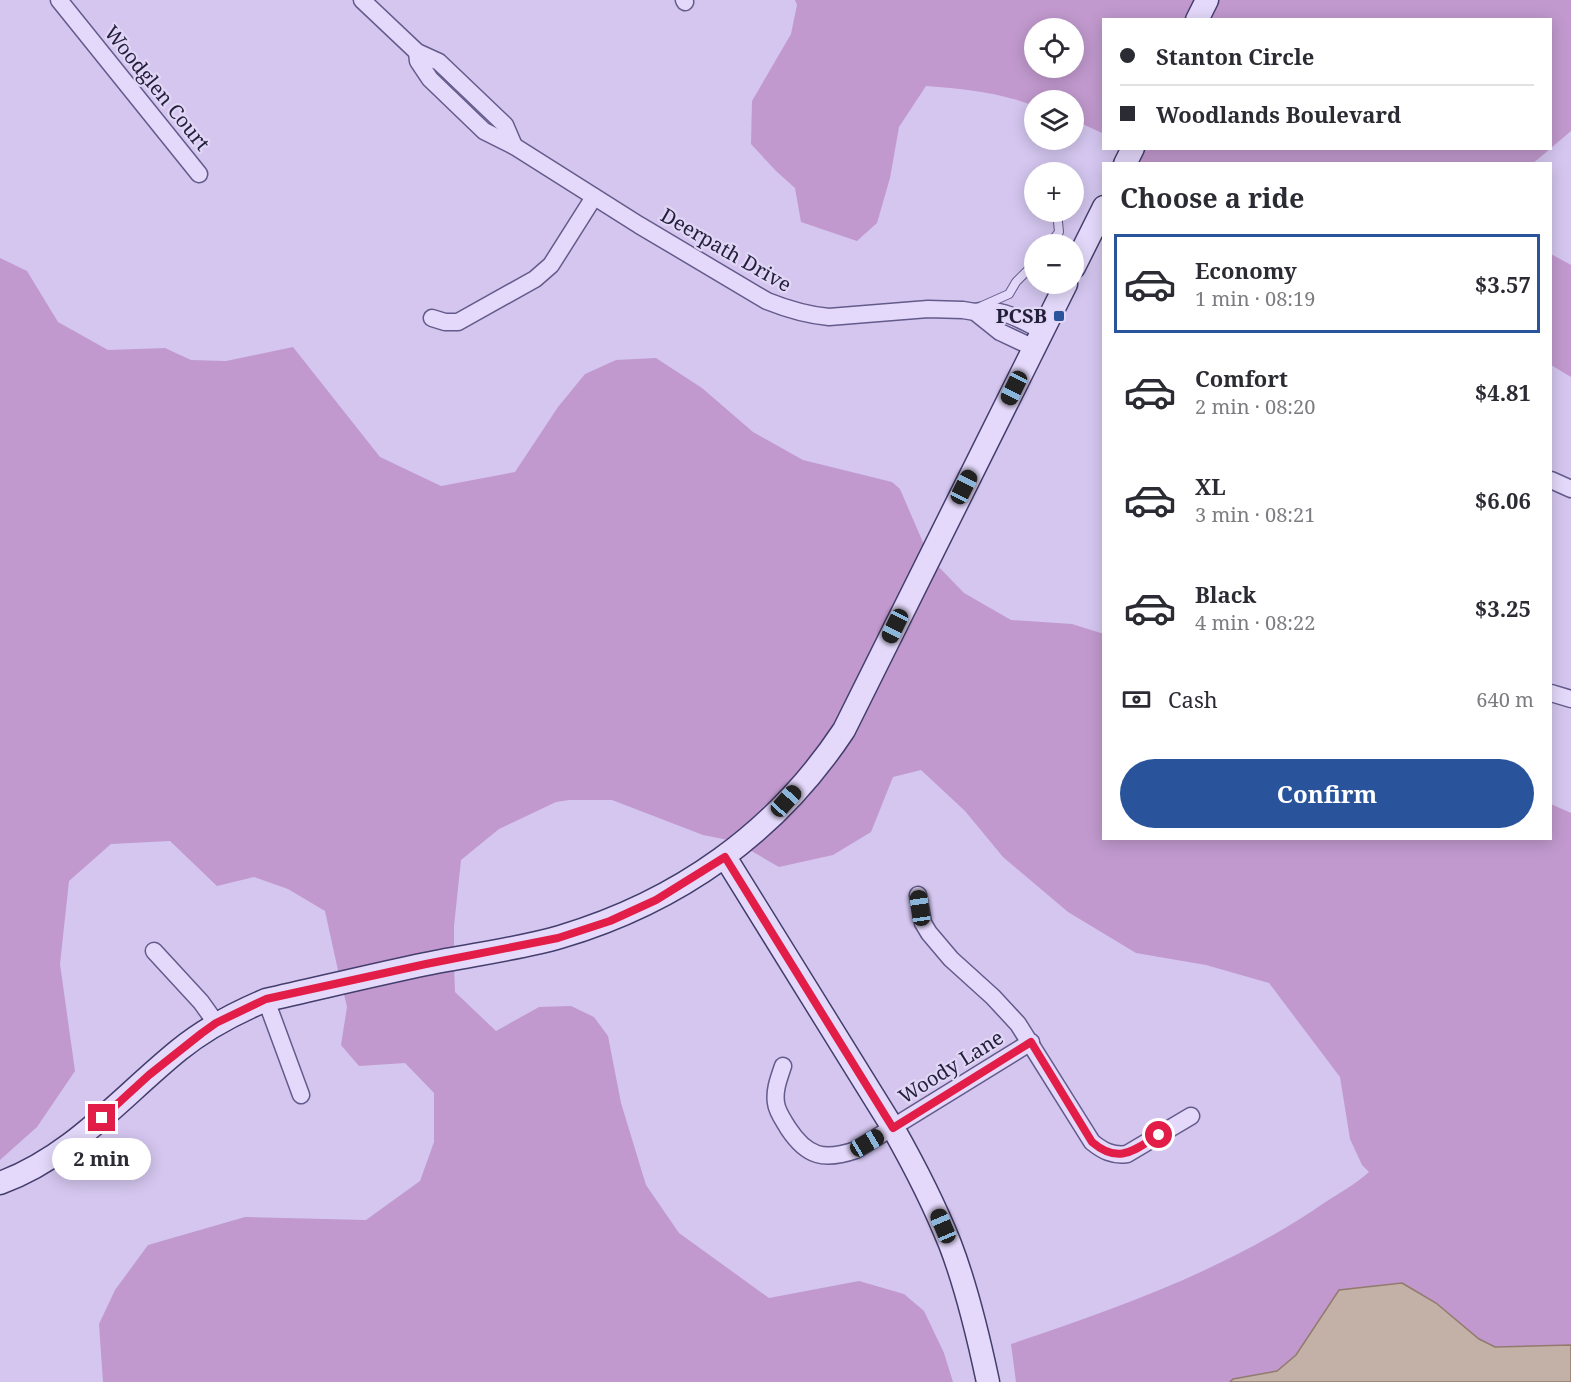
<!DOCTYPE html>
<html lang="en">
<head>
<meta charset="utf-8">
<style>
  :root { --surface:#fff; --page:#f7f7f7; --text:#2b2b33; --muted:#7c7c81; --line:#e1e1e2; --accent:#29549c }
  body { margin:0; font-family:"Noto Serif",serif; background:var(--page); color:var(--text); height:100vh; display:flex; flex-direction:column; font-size:22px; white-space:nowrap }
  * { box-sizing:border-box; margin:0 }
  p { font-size:20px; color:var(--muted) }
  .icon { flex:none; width:33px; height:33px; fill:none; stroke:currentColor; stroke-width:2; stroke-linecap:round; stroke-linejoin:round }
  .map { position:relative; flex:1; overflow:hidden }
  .side { position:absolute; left:1102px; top:162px; width:450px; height:678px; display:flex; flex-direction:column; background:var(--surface); border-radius:0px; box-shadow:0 3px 15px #0003 }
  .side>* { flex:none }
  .banner { position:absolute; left:1102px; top:18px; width:450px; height:132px; border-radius:0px; box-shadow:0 3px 15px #0003; display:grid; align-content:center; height:132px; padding:0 18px; background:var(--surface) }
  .buttons { position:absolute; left:1024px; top:18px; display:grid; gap:12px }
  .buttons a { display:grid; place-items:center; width:60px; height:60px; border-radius:50%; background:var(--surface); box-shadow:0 3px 15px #0003; font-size:30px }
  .end { position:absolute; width:27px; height:27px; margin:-14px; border:8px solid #e11d48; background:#fff; box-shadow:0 0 0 3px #fff }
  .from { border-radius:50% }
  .bubble { position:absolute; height:42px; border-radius:21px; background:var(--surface); box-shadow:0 3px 15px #0003; font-size:20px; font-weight:700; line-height:42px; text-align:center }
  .car { position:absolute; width:18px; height:36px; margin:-18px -9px; border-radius:8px; box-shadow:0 0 4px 2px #0007; background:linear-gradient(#222 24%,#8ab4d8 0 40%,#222 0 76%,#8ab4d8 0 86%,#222 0) }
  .banner b { display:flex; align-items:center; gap:21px; height:57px; font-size:22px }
  .banner b+b { border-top:2px solid var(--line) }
  .banner i { width:15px; height:15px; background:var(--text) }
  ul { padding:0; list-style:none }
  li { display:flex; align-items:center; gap:18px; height:99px; margin:0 12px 9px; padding:0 6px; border:3px solid transparent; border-radius:0px }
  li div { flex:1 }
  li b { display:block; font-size:22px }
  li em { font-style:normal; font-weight:700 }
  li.selected { border-color:var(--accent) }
  li>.icon { width:54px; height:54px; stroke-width:1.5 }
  h2 { padding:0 18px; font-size:27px; line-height:72px }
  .pay { display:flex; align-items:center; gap:15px; height:66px; padding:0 18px; font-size:22px }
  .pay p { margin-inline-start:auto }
  .action { display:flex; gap:12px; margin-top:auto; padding:12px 18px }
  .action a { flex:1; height:69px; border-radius:36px; background:var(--accent); color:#fff; font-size:24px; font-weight:700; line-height:69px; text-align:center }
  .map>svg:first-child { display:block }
  .green { fill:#c199ce; fill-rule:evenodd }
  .water { fill:#c3b1a7; stroke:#927b6d; stroke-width:1.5 }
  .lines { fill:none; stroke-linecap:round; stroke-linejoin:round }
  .lane-casing { stroke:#635b8b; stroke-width:10 }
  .street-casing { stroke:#635b8b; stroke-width:19 }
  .secondary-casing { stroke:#443e6d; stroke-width:25 }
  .lane { stroke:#e4d9fa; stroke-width:8 }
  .street { stroke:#e4d9fa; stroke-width:16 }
  .secondary { stroke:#e4d9fa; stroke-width:22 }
  .route { stroke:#e11d48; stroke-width:8 }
  .poi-dot { fill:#29549c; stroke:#e1d6f6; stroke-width:2 }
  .labels { text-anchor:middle; stroke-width:4.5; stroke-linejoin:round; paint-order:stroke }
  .street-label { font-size:20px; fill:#221f3b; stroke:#e1d6f6 }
  .poi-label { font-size:20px; font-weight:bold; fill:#221f3b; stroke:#e1d6f6; text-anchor:end }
</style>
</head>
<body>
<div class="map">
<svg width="1571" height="1382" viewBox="0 0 1571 1382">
  <rect width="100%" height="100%" fill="#d4c6ef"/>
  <g class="green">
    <path d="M795 0H1198L1188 19 1104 20V134L1074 120V100H1035V106C997 92 966 89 926 86L899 127 890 178 877 223 857 241 801 222 795 188 776 171 751 144 752 101 791 34 797 5ZM1035 28H1074V68H1035Z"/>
    <polygon points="1217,0 1571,0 1571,131 1551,148 1551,20 1206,20"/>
    <polygon points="1142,148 1550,149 1532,164 1135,164"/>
    <polygon points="1551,254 1571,265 1571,377 1551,365"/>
    <polygon points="0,258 27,271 58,322 108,350 165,348 191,360 226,361 293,347 380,457 441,486 515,472 558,407 585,374 616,360 656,358 702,388 753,432 803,460 892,482 900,489 925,547 837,726 770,808 733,841 703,835 612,800 569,800 556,802 499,829 461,860 454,926 454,950 339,975 325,911 288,889 254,877 217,886 170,841 111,844 69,881 60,964 75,1071 37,1127 0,1160"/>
    <path d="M936 564 964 593 1011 620 1072 624 1104 634V838H1551V804L1571 813V1345L1495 1347 1479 1339 1436 1303 1402 1283 1339 1290 1296 1355 1277 1371 1233 1379 1230 1382H1016L1011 1344C1119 1308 1230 1268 1324 1203 1339 1193 1356 1184 1369 1172L1362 1165 1350 1139 1340 1077 1269 983 1206 965 1136 953 1068 912 1003 857 965 811 921 770 893 777 871 832 833 855 779 867 748 849 782 818Z"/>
    <polygon points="454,966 455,992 496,1031 539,1007 571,1006 594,1017 608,1036 621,1103 646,1185 679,1233 769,1298 859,1281 904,1294 924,1311 944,1353 953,1382 103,1382 99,1324 115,1290 148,1245 245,1217 366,1220 420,1181 434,1142 434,1093 405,1063 359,1066 341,1045 347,1007 343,990"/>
  </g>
  <polygon class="water" points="1402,1283 1436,1303 1479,1339 1495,1347 1571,1345 1571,1382 1230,1382 1233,1379 1277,1371 1296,1355 1339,1290"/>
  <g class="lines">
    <defs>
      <g id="lane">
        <polyline points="1050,244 1059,232 1057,212"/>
        <polyline points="982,306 1009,294 1016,282 1035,263"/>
      </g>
      <g id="street">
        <polyline points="59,0 199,174"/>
        <polyline points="362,0 417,52 439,62 505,125 514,146"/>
        <polyline points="684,0 685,2"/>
        <path d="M417 52 418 61 430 79 484 131 514 146 639 225 767 301C787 309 807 315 829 317L928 309 963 310 975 312 1000 332 1034 348"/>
        <path d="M975 312C1000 306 1020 320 1043 331"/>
        <polyline points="432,318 445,322 458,322 535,279 551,265 594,197"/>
        <polyline points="1551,480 1571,489"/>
        <polyline points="1551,693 1571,699"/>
        <path d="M918 895 923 923 929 933 951 959 993 997 1018 1024 1092 1142C1103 1151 1113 1156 1127 1154L1191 1116"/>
        <polyline points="154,951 201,1002 216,1023"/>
        <polyline points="266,1000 301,1095"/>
        <path d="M783 1066C779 1078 774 1090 776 1103 777 1112 784 1121 788 1128 807 1157 824 1161 856 1150L1031 1042"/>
      </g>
      <g id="secondary">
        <polyline points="1197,20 1207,0"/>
        <polyline points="1125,164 1133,148"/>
        <polyline points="1074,267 1104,207"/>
        <path d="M725 857 893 1128C914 1165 934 1204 950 1244 967 1288 978 1335 988 1382"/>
        <path d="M0 1183C72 1157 121 1097 179 1050 206 1028 235 1013 266 1000 320 988 373 975 426 964 469 955 519 949 560 937 678 902 776 833 844 730L1066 284"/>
      </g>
    </defs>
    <use href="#lane" class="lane-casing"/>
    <use href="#street" class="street-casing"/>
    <use href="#secondary" class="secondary-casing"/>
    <use href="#lane" class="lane"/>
    <use href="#street" class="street"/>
    <use href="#secondary" class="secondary"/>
  </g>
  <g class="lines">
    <path class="route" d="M102 1118 149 1075 202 1033 216 1023 266 999 426 964 558 938 610 921 656 900 725 857 893 1128 1031 1042 1092 1142C1119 1165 1134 1150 1159 1135"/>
  </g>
  <rect class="poi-dot" x="1053" y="310" width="12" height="12" rx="3"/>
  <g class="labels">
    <g class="street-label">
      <text transform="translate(157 88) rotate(51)" y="7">Woodglen Court</text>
      <text transform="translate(726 250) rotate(30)" y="7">Deerpath Drive</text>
      <text transform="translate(951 1067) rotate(-32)" y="7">Woody Lane</text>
    </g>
    <g class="poi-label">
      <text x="1047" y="323">PCSB</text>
    </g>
  </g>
</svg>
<div class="buttons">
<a><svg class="icon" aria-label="locate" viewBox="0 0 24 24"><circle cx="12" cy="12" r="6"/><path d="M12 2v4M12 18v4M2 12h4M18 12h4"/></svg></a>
<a><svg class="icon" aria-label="layers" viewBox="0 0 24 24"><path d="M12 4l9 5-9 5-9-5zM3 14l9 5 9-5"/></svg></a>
<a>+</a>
<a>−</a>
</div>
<i class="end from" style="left:1159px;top:1135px"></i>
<i class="end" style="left:102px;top:1118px"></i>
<div class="bubble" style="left:52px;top:1138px;width:99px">2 min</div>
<i class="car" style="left:1014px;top:388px;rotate:206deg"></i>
<i class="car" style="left:964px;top:487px;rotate:27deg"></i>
<i class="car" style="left:895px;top:626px;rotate:206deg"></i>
<i class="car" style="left:786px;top:801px;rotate:42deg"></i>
<i class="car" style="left:920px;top:908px;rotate:352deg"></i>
<i class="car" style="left:867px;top:1143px;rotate:60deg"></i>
<i class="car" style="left:943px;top:1226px;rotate:337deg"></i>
<div class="banner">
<b><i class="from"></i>Stanton Circle</b>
<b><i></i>Woodlands Boulevard</b>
</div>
<section class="side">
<h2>Choose a ride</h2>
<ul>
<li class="selected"><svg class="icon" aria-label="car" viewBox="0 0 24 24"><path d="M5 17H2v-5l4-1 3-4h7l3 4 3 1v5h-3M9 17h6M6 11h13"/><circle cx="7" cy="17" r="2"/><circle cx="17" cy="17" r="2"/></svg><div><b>Economy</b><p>1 min · 08:19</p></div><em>$3.57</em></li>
<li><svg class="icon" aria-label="car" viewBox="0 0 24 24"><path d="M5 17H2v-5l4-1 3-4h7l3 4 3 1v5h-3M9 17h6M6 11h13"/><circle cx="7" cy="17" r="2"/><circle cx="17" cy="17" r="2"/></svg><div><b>Comfort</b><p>2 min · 08:20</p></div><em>$4.81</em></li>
<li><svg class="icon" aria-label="car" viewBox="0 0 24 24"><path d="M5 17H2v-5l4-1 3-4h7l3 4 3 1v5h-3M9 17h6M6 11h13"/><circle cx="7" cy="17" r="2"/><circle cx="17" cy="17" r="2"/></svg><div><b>XL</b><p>3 min · 08:21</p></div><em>$6.06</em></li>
<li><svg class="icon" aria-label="car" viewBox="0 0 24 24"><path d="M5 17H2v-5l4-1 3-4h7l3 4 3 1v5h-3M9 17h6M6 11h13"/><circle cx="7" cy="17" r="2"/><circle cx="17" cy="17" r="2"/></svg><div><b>Black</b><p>4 min · 08:22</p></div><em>$3.25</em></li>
</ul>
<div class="pay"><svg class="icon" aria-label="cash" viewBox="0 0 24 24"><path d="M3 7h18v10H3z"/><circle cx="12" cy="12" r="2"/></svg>Cash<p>640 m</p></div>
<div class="action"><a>Confirm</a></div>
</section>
</div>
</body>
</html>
